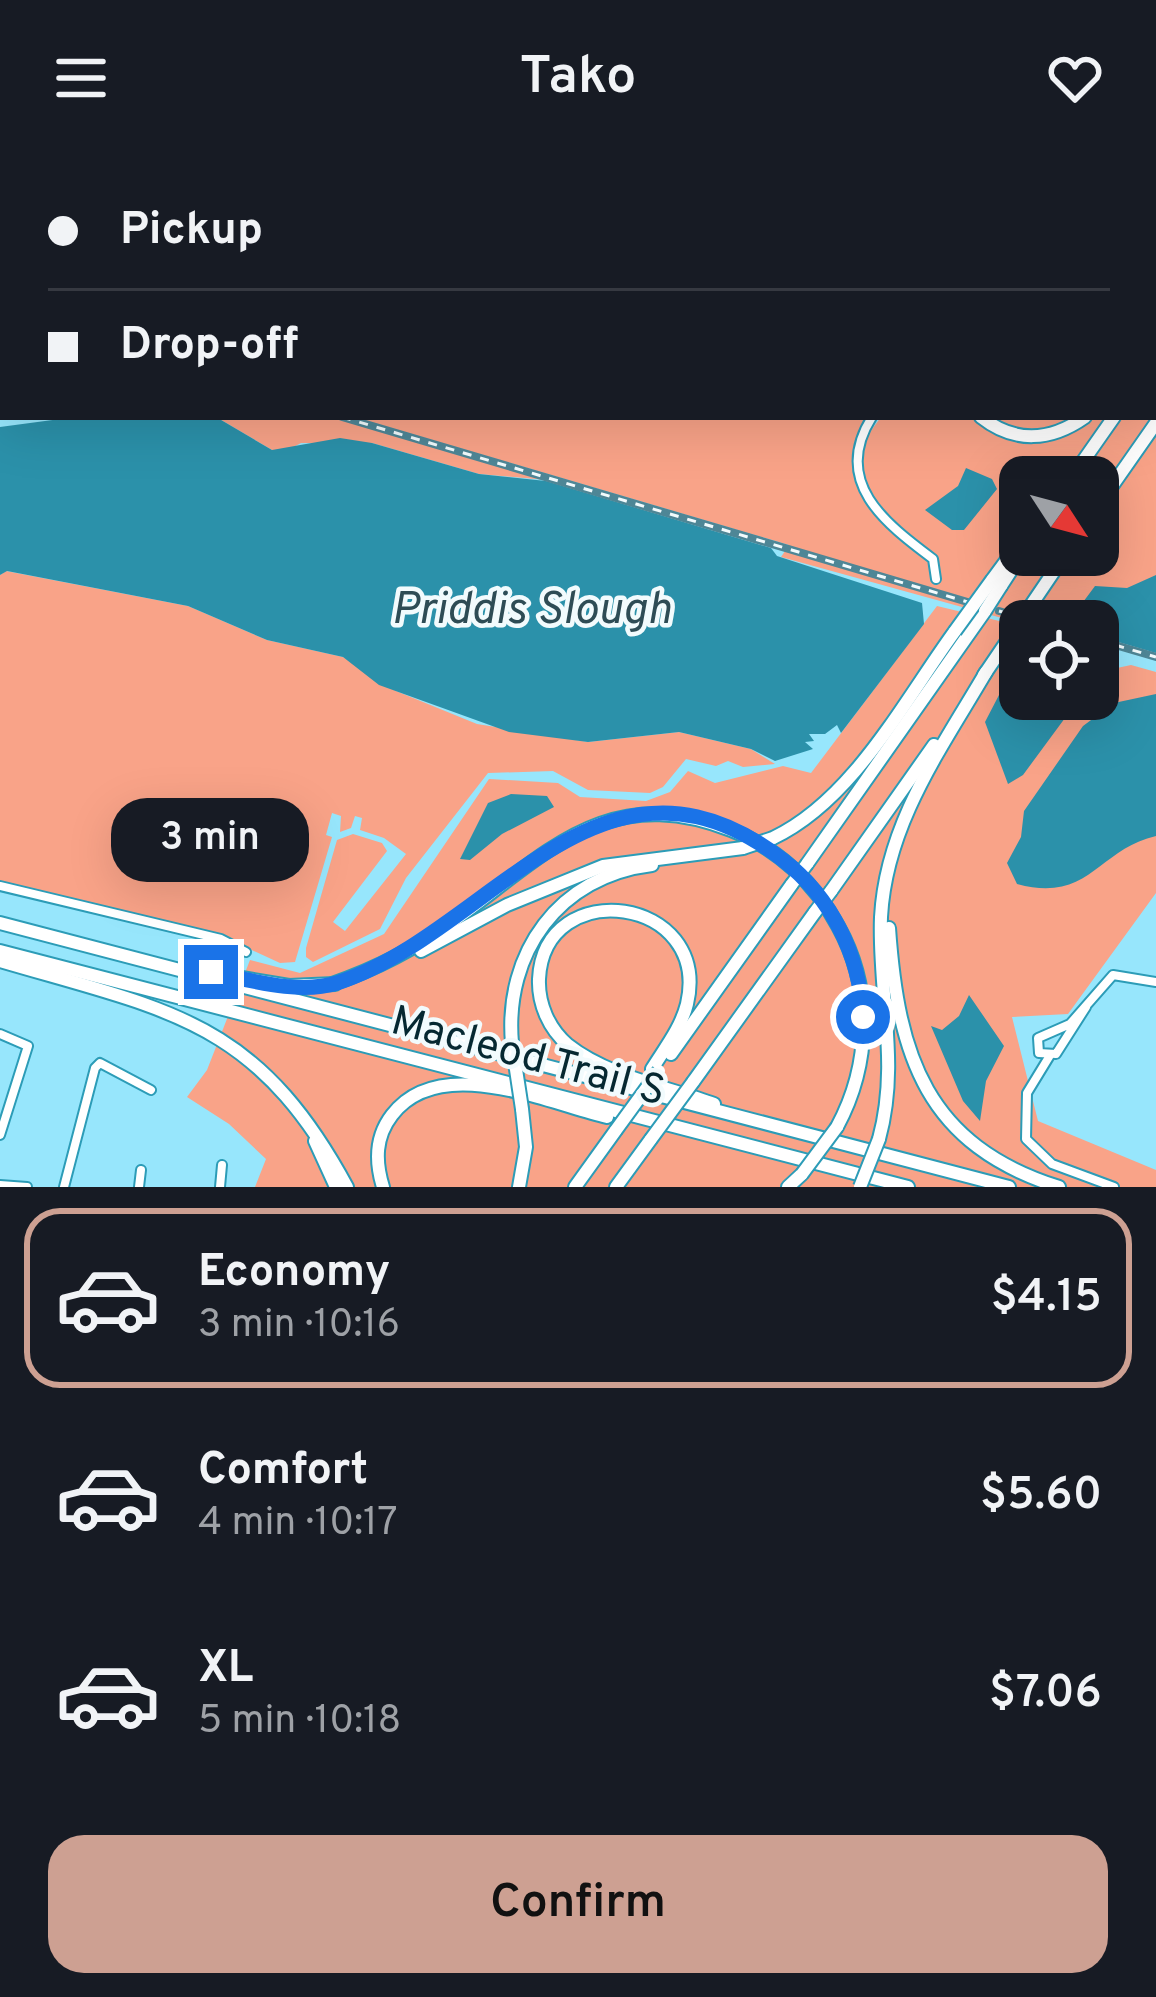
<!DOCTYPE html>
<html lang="en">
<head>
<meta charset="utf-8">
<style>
  :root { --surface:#171b24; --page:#242831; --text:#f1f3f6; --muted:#9ea1a6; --line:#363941; --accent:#cda092 }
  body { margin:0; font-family:Overpass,sans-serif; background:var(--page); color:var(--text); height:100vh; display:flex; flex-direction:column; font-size:45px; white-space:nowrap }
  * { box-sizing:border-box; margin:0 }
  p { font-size:39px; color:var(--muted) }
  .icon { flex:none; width:66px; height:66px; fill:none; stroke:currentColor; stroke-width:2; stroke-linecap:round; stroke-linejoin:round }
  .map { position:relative; height:1031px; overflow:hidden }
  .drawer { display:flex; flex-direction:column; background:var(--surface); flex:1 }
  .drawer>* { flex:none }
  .hud { position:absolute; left:0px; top:0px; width:1158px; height:264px; box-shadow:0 12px 48px #0002; display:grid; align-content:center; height:264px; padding:0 48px; background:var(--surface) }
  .needle { width:78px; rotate:126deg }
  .tools { position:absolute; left:999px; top:300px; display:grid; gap:24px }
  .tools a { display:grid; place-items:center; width:120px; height:120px; border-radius:24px; background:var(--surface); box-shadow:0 12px 48px #0002; font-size:60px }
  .end { position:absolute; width:54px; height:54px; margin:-27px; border:15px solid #1a73e8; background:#fff; box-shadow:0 0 0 6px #fff }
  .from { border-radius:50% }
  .bubble { position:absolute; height:84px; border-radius:36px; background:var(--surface); box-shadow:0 12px 48px #0002; font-size:39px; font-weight:600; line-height:84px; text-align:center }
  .hud b { display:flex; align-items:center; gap:42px; height:114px; font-size:45px }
  .hud b+b { border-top:3px solid var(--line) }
  .hud i { width:30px; height:30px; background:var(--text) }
  ul { padding:21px 0 0; list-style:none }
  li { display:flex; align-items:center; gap:36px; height:180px; margin:0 24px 18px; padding:0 24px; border:6px solid transparent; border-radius:36px }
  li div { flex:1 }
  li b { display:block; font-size:45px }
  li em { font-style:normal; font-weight:600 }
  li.current { border-color:var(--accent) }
  li>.icon { width:108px; height:108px; stroke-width:1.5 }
  .action { display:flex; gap:24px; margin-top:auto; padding:24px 48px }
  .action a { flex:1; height:138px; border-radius:36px; background:var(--accent); color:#111; font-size:48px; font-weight:600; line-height:138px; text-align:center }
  header { display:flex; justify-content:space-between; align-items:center; height:156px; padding:0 48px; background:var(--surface); font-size:54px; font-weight:600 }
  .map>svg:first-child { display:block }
  .green { fill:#f9a388; fill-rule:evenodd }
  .water { fill:#2b91aa }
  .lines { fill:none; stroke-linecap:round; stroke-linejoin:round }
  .minor-casing { stroke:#2c9cb7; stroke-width:12 }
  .major-casing { stroke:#2c9cb7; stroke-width:15 }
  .highway-casing { stroke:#2c9cb7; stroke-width:16 }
  .minor { stroke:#fff; stroke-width:8 }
  .major { stroke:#fff; stroke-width:10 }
  .highway { stroke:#fff; stroke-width:12 }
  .rail-casing { stroke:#4e8696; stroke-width:8 }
  .rail { stroke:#f2fbfd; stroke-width:3; stroke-dasharray:9; stroke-linecap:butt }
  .highway-bridge-casing { stroke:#2c9cb7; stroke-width:16; stroke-linecap:butt }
  .highway-bridge { stroke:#fff; stroke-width:12 }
  .route { stroke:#1a73e8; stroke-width:15 }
  .labels { text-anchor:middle; stroke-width:9; stroke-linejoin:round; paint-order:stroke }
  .street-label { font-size:42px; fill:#052831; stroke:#f2fbfd }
  .water-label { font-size:45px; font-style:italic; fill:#2e4c55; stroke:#f2fbfd }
</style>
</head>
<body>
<header><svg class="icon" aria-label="menu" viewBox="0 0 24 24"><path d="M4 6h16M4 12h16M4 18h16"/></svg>Tako<svg class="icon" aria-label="heart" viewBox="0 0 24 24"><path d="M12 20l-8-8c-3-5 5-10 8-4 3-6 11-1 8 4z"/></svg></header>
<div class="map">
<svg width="1156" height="1031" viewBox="0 0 1156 1031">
  <rect width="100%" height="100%" fill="#97e6fc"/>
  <g class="green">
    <path d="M34 0H1156V424L1103 515 1131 509 1156 516V737L1068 858 1012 861 1038 965 1156 1014V1031H255L266 1003 229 968 187 941 207 914 250 804 300 817 384 778 489 623 558 627 580 641 646 645 670 636 688 615 715 627 783 610 811 617 937 450 1020 470V543H1098V465L1020 467 781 401 789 389 354 261H865L853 299 881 261H1155V3ZM1020 321H1098V399H1020Z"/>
    <polygon points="216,261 337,261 546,324 479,318 372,287 301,287 286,295 272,294"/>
    <polygon points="6,415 188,450 267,484 343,501 396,535 477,568 588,586 679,576 751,593 775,608 743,611 728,605 716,610 686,603 663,631 650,637 588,634 553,615 488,617 406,722 380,773 313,806 306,801 306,792 337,684 353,678 382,687 387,695 333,766 345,775 406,698 384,682 360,674 362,662 355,660 351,672 340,676 341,660 332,657 326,679 332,681 295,806 280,807 217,778 0,726 0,419"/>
  </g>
  <g class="water">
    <polygon points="75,261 216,261 272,294 340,282 372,287 479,318 546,325 771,392 777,400 922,447 924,468 841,577 837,569 825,578 809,578 814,585 805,586 813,593 775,605 751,593 679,576 588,586 509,576 379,529 343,501 267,484 188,450 7,415 0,419 0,271"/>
    <polygon points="966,312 992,323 997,333 964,374 952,374 925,354 958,330"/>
    <polygon points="1156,419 1156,497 1098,480 1098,465 1069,465 1095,430 1127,432"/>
    <polygon points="1020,515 1020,543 1079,543 1023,619 1008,628 985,566 999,539"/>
    <path d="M1156 538V680C1098 693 1089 748 1017 728L1007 707 1021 681 1024 655 1083 570 1114 547Z"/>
    <polygon points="511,638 547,640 554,651 502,678 470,704 460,703 488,647"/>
    <polygon points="969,839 1004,890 986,925 980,965 963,945 931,870 942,874 959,860"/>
  </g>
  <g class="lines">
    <defs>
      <g id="minor">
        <polyline points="909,0 913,3"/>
        <polyline points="919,3 921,0"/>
        <path d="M872 261C831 326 885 367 933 403L936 423"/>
        <polyline points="0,730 221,783 246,796"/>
        <polyline points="1086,851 1056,898 1039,897 1038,882 1070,868 1113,819 1156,826"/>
        <polyline points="0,878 28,890 0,979"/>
        <polyline points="1049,901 1027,937 1026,983 1052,1008 1114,1031"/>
        <polyline points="0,1029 27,1031"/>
        <polyline points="64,1031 95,912 100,907 151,934"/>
        <polyline points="139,1031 141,1014"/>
        <polyline points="220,1031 222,1009"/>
      </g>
      <g id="major">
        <polyline points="974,0 978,3"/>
        <polyline points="992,0 996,3"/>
        <polyline points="1155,119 1156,120"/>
        <polyline points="1155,131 1156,132"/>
      </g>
      <g id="highway">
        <polyline points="1155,182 1156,181"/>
        <polyline points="1155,204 1156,203"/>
        <path d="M981 261C1015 288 1051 285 1085 261"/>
        <polyline points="1072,321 1114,261"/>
        <polyline points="1098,350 1156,267"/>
        <polyline points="992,424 1020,386"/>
        <polyline points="1001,430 1021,399"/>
        <polyline points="1023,461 1065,399"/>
        <polyline points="984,519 1020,466"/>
        <path d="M773 682C853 644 904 545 955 475"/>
        <polyline points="807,708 985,455"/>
        <polyline points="831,735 934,589"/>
        <polyline points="0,767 1009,1031"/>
        <path d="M889 772C898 900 926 989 1059 1031"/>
        <polyline points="0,795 908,1031"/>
        <polyline points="421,795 507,749 603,710 743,692"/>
        <path d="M0 805C170 855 256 863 347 1031"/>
        <polyline points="242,822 289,830 335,828"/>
        <path d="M332 828C376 813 415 793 453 765 545 700 605 625 731 674 777 692 815 727 838 770 873 833 871 908 837 971"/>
        <path d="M512 887C504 797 559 720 652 709"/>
        <polyline points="671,898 792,728"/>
        <path d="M652 913C665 892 681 872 687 848 712 740 544 718 539 823 538 848 549 873 568 889 607 920 667 931 714 948"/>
        <polyline points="693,926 815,756"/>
        <path d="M879 983C900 907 878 837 881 761 886 668 941 593 986 516"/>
        <polyline points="315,985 336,1031"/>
        <path d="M383 1031C375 1005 375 981 392 959 439 897 545 946 607 961"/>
        <polyline points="519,1031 526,991 522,953"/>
        <polyline points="575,1031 616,974"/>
        <polyline points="616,1031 651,983"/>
        <polyline points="788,1031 802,1018"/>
      </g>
    </defs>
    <use href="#minor" class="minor-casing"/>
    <use href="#major" class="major-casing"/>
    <use href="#highway" class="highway-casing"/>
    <use href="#minor" class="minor"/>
    <use href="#major" class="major"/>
    <use href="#highway" class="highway"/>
    <defs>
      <g id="rail">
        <polyline points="0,123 3,124"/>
        <polyline points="342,261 971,447"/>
        <polyline points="999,455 1013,459"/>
        <polyline points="1098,484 1156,501"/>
      </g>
    </defs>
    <use href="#rail" class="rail-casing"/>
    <use href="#rail" class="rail"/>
    <defs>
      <g id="highway-bridge">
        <polyline points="985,455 1001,430"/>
        <polyline points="1021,465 1023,461"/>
        <polyline points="955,475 992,424"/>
        <polyline points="743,692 773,682"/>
        <polyline points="792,728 807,708"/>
        <polyline points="815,756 831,735"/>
        <polyline points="512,887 522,953"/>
        <polyline points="616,974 659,915"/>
        <polyline points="651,983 693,926"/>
        <polyline points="802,1018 837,971"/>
        <polyline points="860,1031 879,983"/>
      </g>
    </defs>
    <use href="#highway-bridge" class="highway-bridge-casing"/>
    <use href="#highway-bridge" class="highway-bridge"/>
  </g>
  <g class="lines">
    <path class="route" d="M211 816C250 824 298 839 337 827 491 777 602 564 783 704 832 742 860 800 863 861"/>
  </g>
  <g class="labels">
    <g class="street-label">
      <text transform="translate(529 898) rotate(15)" y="15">Macleod Trail S</text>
    </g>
    <g class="water-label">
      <text x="531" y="467">Priddis Slough</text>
    </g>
  </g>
</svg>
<div class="tools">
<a><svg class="needle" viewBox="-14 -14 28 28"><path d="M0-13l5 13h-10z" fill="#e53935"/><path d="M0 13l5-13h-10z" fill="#9ea1a6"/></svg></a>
<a><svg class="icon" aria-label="locate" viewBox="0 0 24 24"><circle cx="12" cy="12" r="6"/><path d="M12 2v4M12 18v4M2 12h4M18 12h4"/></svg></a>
</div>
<i class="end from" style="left:863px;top:861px"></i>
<i class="end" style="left:211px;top:816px"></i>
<div class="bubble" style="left:111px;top:642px;width:198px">3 min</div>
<div class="hud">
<b><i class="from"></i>Pickup</b>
<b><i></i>Drop-off</b>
</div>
</div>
<section class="drawer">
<ul>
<li class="current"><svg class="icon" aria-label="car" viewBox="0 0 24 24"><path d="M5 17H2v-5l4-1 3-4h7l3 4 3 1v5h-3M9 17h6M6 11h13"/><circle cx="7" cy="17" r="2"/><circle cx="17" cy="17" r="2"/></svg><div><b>Economy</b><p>3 min · 10:16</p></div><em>$4.15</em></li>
<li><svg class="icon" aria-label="car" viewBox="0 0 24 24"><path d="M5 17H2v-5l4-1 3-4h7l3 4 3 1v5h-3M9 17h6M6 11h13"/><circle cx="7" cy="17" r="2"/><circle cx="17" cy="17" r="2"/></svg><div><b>Comfort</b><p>4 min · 10:17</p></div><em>$5.60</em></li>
<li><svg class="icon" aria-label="car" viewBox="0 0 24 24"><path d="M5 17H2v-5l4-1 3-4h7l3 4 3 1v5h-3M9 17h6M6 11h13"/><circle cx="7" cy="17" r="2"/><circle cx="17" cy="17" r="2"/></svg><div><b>XL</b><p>5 min · 10:18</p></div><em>$7.06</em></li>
</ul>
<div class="action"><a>Confirm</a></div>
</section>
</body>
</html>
